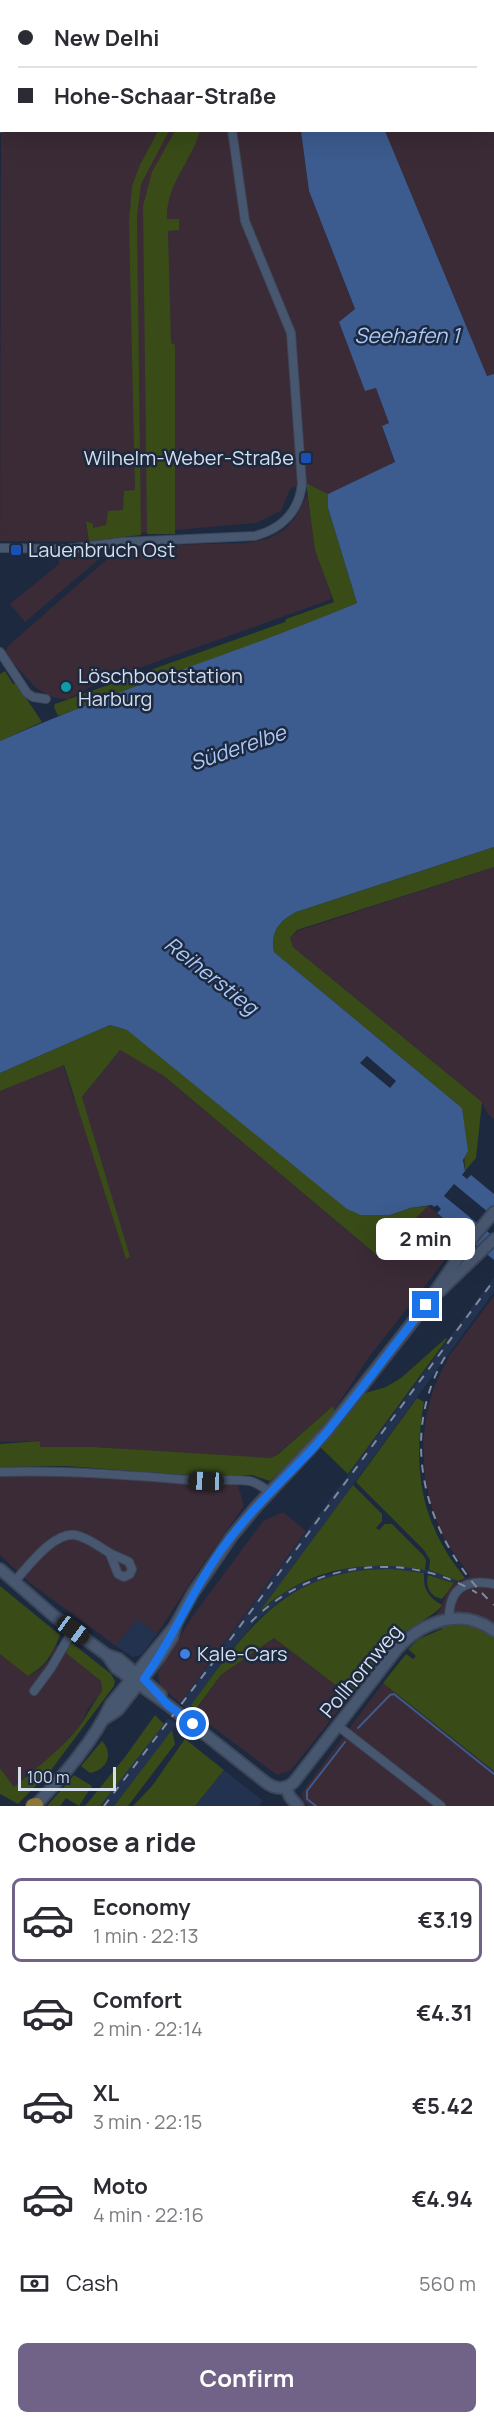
<!DOCTYPE html>
<html lang="en">
<head>
<meta charset="utf-8">
<style>
  :root { --surface:#fff; --page:#f2f2f3; --text:#2b2b33; --muted:#7c7c81; --line:#e1e1e2; --accent:#716288 }
  body { margin:0; font-family:Manrope,sans-serif; background:var(--page); color:var(--text); height:100vh; display:flex; flex-direction:column; font-size:22px; white-space:nowrap }
  * { box-sizing:border-box; margin:0 }
  p { font-size:20px; color:var(--muted) }
  .icon { flex:none; width:33px; height:33px; fill:none; stroke:currentColor; stroke-width:2; stroke-linecap:round; stroke-linejoin:round }
  .map { position:relative; height:1806px; overflow:hidden }
  .sheet { display:flex; flex-direction:column; background:var(--surface); flex:1 }
  .sheet>* { flex:none }
  .guide { position:absolute; left:0px; top:0px; width:495px; height:132px; box-shadow:0 6px 24px #0002; display:grid; align-content:center; height:132px; padding:0 18px; background:var(--surface) }
  .scale { position:absolute; left:18px; bottom:15px; width:98px; box-sizing:border-box; padding-left:6px; border:3px solid #d5deed; border-top:0; font-size:16px; line-height:21px; white-space:nowrap; color:#d5deed; -webkit-text-stroke:4px #1c293f; paint-order:stroke }
  .end { position:absolute; width:27px; height:27px; margin:-14px; border:8px solid #1a73e8; background:#fff; box-shadow:0 0 0 3px #fff }
  .from { border-radius:50% }
  .bubble { position:absolute; height:42px; border-radius:9px; background:var(--surface); box-shadow:0 6px 24px #0002; font-size:20px; font-weight:700; line-height:42px; text-align:center }
  .car { position:absolute; width:18px; height:36px; margin:-18px -9px; border-radius:8px; box-shadow:0 0 4px 2px #0007; background:linear-gradient(#222 24%,#8ab4d8 0 40%,#222 0 76%,#8ab4d8 0 86%,#222 0) }
  .guide b { display:flex; align-items:center; gap:21px; height:57px; font-size:22px }
  .guide b+b { border-top:2px solid var(--line) }
  .guide i { width:15px; height:15px; background:var(--text) }
  ul { padding:0; list-style:none }
  li { display:flex; align-items:center; gap:18px; height:84px; margin:0 12px 9px; padding:0 6px; border:3px solid transparent; border-radius:9px }
  li div { flex:1 }
  li b { display:block; font-size:22px }
  li em { font-style:normal; font-weight:700 }
  li.current { border-color:var(--accent) }
  li>.icon { width:54px; height:54px; stroke-width:1.5 }
  h2 { padding:0 18px; font-size:27px; line-height:72px }
  .pay { display:flex; align-items:center; gap:15px; height:66px; padding:0 18px; font-size:22px }
  .pay p { margin-inline-start:auto }
  .cta { display:flex; gap:12px; margin-top:auto; padding:12px 18px }
  .cta a { flex:1; height:69px; border-radius:9px; background:var(--accent); color:#fff; font-size:24px; font-weight:700; line-height:69px; text-align:center }
  .map>svg:first-child { display:block }
  .built { fill:#23324e }
  .industrial { fill:#3a2b36 }
  .green { fill:#394b17 }
  .water { fill:#3c5b8e }
  .pier { fill:#1c293f }
  .lines { fill:none; stroke-linecap:round; stroke-linejoin:round }
  .stream { stroke:#3c5b8e; stroke-width:2 }
  .minor-casing { stroke:#3c4659; stroke-width:10 }
  .secondary-casing { stroke:#3c4659; stroke-width:14 }
  .trunk-casing { stroke:#3c4659; stroke-width:16 }
  .minor { stroke:#485770; stroke-width:8 }
  .secondary { stroke:#485770; stroke-width:10 }
  .trunk { stroke:#8e7637; stroke-width:14 }
  .rail { stroke:#7f8a9c; stroke-width:2; stroke-dasharray:8 8; stroke-linecap:butt }
  .route { stroke:#1a73e8; stroke-width:8 }
  .transit-dot { fill:#1a4fb4; stroke:#1c293f; stroke-width:2 }
  .culture-dot { fill:#0f9aa8; stroke:#1c293f; stroke-width:2 }
  .shop-dot { fill:#3f7fe0; stroke:#1c293f; stroke-width:2 }
  .labels { text-anchor:middle; stroke-width:5; stroke-linejoin:round; paint-order:stroke }
  .poi-label { font-size:20px; fill:#d5deed; stroke:#1c293f; text-anchor:start }
  .street-label { font-size:20px; fill:#d5deed; stroke:#1c293f }
  .water-label { font-size:21px; font-style:italic; fill:#acc8f7; stroke:#1c293f }
</style>
</head>
<body>
<div class="map">
<svg width="494" height="1806" viewBox="0 0 494 1806">
  <rect width="100%" height="100%" fill="#1c293f"/>
  <g class="built">
    <polygon points="494,1277 494,1292 263,1608 286,1591 304,1582 350,1567 379,1564 400,1565 429,1570 458,1581 454,1583 424,1573 378,1569 341,1574 307,1586 281,1600 257,1620 236,1645 188,1710 180,1703"/>
    <polygon points="137,1618 157,1634 141,1655 132,1657 116,1646"/>
    <polygon points="168,1718 177,1724 114,1806 100,1806"/>
    <polygon points="224,1770 263,1801 259,1806 195,1806"/>
  </g>
  <g class="industrial">
    <polygon points="0,0 158,0 2,2 0,116"/>
    <polygon points="180,0 494,0 494,374 487,376 385,131 494,130 494,2 177,2"/>
    <polygon points="1,122 2,130 301,131 309,191 355,310 365,391 376,387 389,423 382,427 395,463 328,494 306,483 290,489 281,511 256,523 131,534 86,542 0,541"/>
    <polygon points="307,495 316,550 332,599 100,682 68,699 54,698 36,688 4,653 9,645 122,546 247,543 267,539 284,530 295,518"/>
    <polygon points="105,550 105,554 25,622 10,604 59,564 59,559 52,554"/>
    <polygon points="494,867 494,1119 487,1113 482,1102 293,947 290,938 297,931"/>
    <polygon points="120,1050 164,1076 378,1256 428,1206 464,1236 369,1357 335,1409 333,1406 274,1457 268,1459 94,1447 40,1447 40,1439 38,1441 0,1442 0,1091 63,1064 74,1099 82,1097"/>
    <polygon points="494,1296 494,1637 481,1630 465,1625 441,1627 436,1614 440,1610 448,1589 458,1581 470,1576 444,1539 433,1512 425,1479 423,1442 427,1412 434,1387 449,1356"/>
    <polygon points="34,1474 238,1485 244,1506 194,1577 157,1634 137,1619 116,1646 30,1583 0,1555 0,1475"/>
    <polygon points="283,1512 306,1531 180,1703 160,1686 158,1672 192,1617 263,1521"/>
    <polygon points="274,1638 350,1696 291,1770 277,1775 194,1713 221,1675"/>
    <polygon points="56,1645 101,1681 102,1691 88,1709 81,1725 54,1754 14,1788 0,1768 0,1654 29,1676 39,1670 50,1659"/>
    <polygon points="383,1683 494,1771 494,1806 308,1806 305,1803 301,1794"/>
  </g>
  <g class="green">
    <polygon points="158,131 169,131 141,184 137,216 141,535 89,541 86,521 93,524 93,528 106,525 108,511 123,510 124,491 135,490 129,222 132,186 140,165"/>
    <path d="M175 131H200C191 162 166 184 167 219H179V230L168 231 171 343 175 345V534H147L143 206 152 172Z"/>
    <polygon points="306,483 328,494 328,508 357,603 285,633 58,716 54,707 55,704 285,622 286,619 334,602 315,550"/>
    <polygon points="5,671 13,684 16,683 42,722 0,741 0,674"/>
    <path d="M494 847V867L297 930 290 938 293 947 482 1102 476 1158 465 1171 462 1108 274 952C270 932 279 921 296 912Z"/>
    <polygon points="110,1025 127,1030 390,1215 410,1208 428,1206 378,1256 164,1076 120,1050 82,1097 130,1257 126,1259 64,1065 0,1091 0,1073"/>
    <polygon points="446,1338 447,1339 348,1474 319,1446 362,1394 386,1387 401,1378"/>
    <path d="M417 1398 424 1402C412 1470 421 1524 465 1578L458 1581 429 1570 430 1560 424 1550 356 1482Z"/>
    <polygon points="333,1406 335,1411 299,1453 270,1481 252,1475 202,1476 66,1466 0,1467 0,1444 40,1441 40,1447 94,1447 271,1458 277,1455"/>
    <path d="M353 1485 382 1514V1521L376 1528 379 1530 385 1524H392L423 1555 426 1560 425 1570C364 1559 308 1568 260 1611Z"/>
    <path d="M392 1569 424 1573C423 1589 428 1597 442 1605 438 1614 406 1629 395 1639L388 1634 385 1638 391 1643 350 1696 274 1638 221 1675 196 1709 191 1705C248 1628 285 1568 392 1569Z"/>
    <path d="M428 1575 454 1583 442 1599C430 1597 425 1586 428 1575Z"/>
    <path d="M0 1586 60 1635C53 1653 46 1666 28 1676L0 1654Z"/>
    <polygon points="456,1625 474,1627 494,1637 494,1771 383,1683 406,1654 413,1659 416,1656 408,1649 419,1639 442,1629 441,1627"/>
    <path d="M72 1643 111 1674 115 1681 114 1686 51 1770 18 1804 0 1794V1768L14 1787C37 1768 60 1750 79 1727 87 1716 93 1703 102 1691L101 1681 66 1653 67 1647Z"/>
    <polygon points="155,1715 164,1724 100,1806 85,1806 125,1757"/>
    <polygon points="172,1730 175,1744 128,1806 114,1806"/>
    <polygon points="185,1739 224,1770 195,1806 133,1806 152,1786"/>
    <path d="M102 1741C114 1754 107 1770 90 1773L81 1766Z"/>
    <polygon points="74,1775 92,1786 79,1806 66,1798 60,1806 47,1806"/>
  </g>
  <path class="water" d="M301 131H385L487 376 494 374V847L296 912C279 921 270 932 274 952L462 1108 468 1151 463 1160 465 1171 462 1175 467 1179 471 1175 494 1194V1217L454 1184 444 1196 494 1237V1260L437 1213 441 1209 437 1205 434 1207 432 1205 410 1208 390 1215H361L347 1209 127 1030 110 1025 0 1073V741C116 689 239 653 357 603L328 508V494L395 462 382 426 389 423 376 388 365 391 339 322 355 309 309 191Z"/>
  <polygon class="pier" points="367,1056 396,1081 390,1088 360,1063"/>
  <g class="lines">
    <g class="stream">
      <polyline points="358,1728 390,1695 394,1694 494,1774"/>
      <polyline points="316,1806 307,1799 307,1791 345,1742"/>
    </g>
    <defs>
      <g id="minor">
        <polyline points="452,0 453,2"/>
        <polyline points="182,2 185,0"/>
        <polyline points="242,2 242,0"/>
        <polyline points="494,97 494,99"/>
        <polyline points="0,128 2,127"/>
        <path d="M0 548 66 549 122 542 255 536C281 529 299 512 302 484L291 333 245 221 232 130"/>
        <polyline points="0,652 27,693 33,697 46,699"/>
        <path d="M0 1472C63 1470 126 1475 189 1480 209 1482 230 1478 250 1481 257 1483 263 1487 270 1492"/>
        <path d="M14 1582C28 1567 53 1532 75 1535 87 1537 98 1546 108 1552 114 1556 122 1558 129 1562L132 1569 130 1574 124 1577 118 1574 110 1554"/>
        <path d="M449 1619C449 1589 465 1578 494 1584"/>
        <polyline points="34,1691 51,1668 73,1630"/>
        <polyline points="338,1726 441,1806"/>
      </g>
      <g id="secondary">
        <polyline points="440,1291 494,1239"/>
        <path d="M0 1569 54 1616 107 1655 116 1668 168 1705 264 1781C274 1789 284 1791 294 1782L397 1649C422 1622 462 1606 494 1631"/>
        <polyline points="107,1655 119,1659 161,1695"/>
        <polyline points="104,1719 118,1710 159,1658 172,1638 176,1624 193,1593 232,1536 256,1507 327,1431 426,1305 466,1246 494,1212"/>
        <polyline points="286,1788 290,1797 298,1806"/>
        <path d="M35 1806C63 1776 94 1741 111 1704L176 1625"/>
      </g>
      <polyline id="trunk" points="33,1806 36,1805"/>
    </defs>
    <use href="#minor" class="minor-casing"/>
    <use href="#secondary" class="secondary-casing"/>
    <use href="#trunk" class="trunk-casing"/>
    <use href="#minor" class="minor"/>
    <use href="#secondary" class="secondary"/>
    <use href="#trunk" class="trunk"/>
    <g class="rail">
      <polyline points="472,0 472,2"/>
      <polyline points="494,85 494,86"/>
      <path d="M445 1357C396 1439 427 1543 494 1605"/>
      <path d="M251 1622C309 1562 406 1549 477 1593"/>
      <polyline points="104,1806 224,1648 494,1280"/>
    </g>
  </g>
  <g class="lines">
    <path class="route" d="M193 1724 168 1705 144 1679C174 1638 191 1592 221 1550 249 1511 284 1480 316 1445 355 1400 389 1351 426 1305"/>
  </g>
  <g class="transit-dot">
    <rect x="300" y="452" width="12" height="12" rx="3"/>
    <rect x="10" y="544" width="12" height="12" rx="3"/>
  </g>
  <circle class="culture-dot" cx="66" cy="687" r="6"/>
  <circle class="shop-dot" cx="185" cy="1654" r="6"/>
  <g class="labels">
    <g class="poi-label">
      <text x="294" y="465" text-anchor="end">Wilhelm-Weber-Straße</text>
      <text x="28" y="557">Lauenbruch Ost</text>
      <text x="78" y="683">Löschbootstation<tspan x="78" dy="23">Harburg</tspan></text>
      <text x="197" y="1661">Kale-Cars</text>
    </g>
    <g class="street-label">
      <text transform="translate(361 1671) rotate(-50)" y="7">Pollhornweg</text>
    </g>
    <g class="water-label">
      <text x="407" y="343">Seehafen 1</text>
      <text transform="translate(238 748) rotate(-19)" y="7">Süderelbe</text>
      <text transform="translate(211 976) rotate(38)" y="7">Reiherstieg</text>
    </g>
  </g>
</svg>
<div class="scale">100 m</div>
<i class="end from" style="left:193px;top:1724px"></i>
<i class="end" style="left:426px;top:1305px"></i>
<div class="bubble" style="left:376px;top:1218px;width:99px">2 min</div>
<i class="car" style="left:206px;top:1481px;rotate:272deg"></i>
<i class="car" style="left:73px;top:1630px;rotate:126deg"></i>
<div class="guide">
<b><i class="from"></i>New Delhi</b>
<b><i></i>Hohe-Schaar-Straße</b>
</div>
</div>
<section class="sheet">
<h2>Choose a ride</h2>
<ul>
<li class="current"><svg class="icon" aria-label="car" viewBox="0 0 24 24"><path d="M5 17H2v-5l4-1 3-4h7l3 4 3 1v5h-3M9 17h6M6 11h13"/><circle cx="7" cy="17" r="2"/><circle cx="17" cy="17" r="2"/></svg><div><b>Economy</b><p>1 min · 22:13</p></div><em>€3.19</em></li>
<li><svg class="icon" aria-label="car" viewBox="0 0 24 24"><path d="M5 17H2v-5l4-1 3-4h7l3 4 3 1v5h-3M9 17h6M6 11h13"/><circle cx="7" cy="17" r="2"/><circle cx="17" cy="17" r="2"/></svg><div><b>Comfort</b><p>2 min · 22:14</p></div><em>€4.31</em></li>
<li><svg class="icon" aria-label="car" viewBox="0 0 24 24"><path d="M5 17H2v-5l4-1 3-4h7l3 4 3 1v5h-3M9 17h6M6 11h13"/><circle cx="7" cy="17" r="2"/><circle cx="17" cy="17" r="2"/></svg><div><b>XL</b><p>3 min · 22:15</p></div><em>€5.42</em></li>
<li><svg class="icon" aria-label="car" viewBox="0 0 24 24"><path d="M5 17H2v-5l4-1 3-4h7l3 4 3 1v5h-3M9 17h6M6 11h13"/><circle cx="7" cy="17" r="2"/><circle cx="17" cy="17" r="2"/></svg><div><b>Moto</b><p>4 min · 22:16</p></div><em>€4.94</em></li>
</ul>
<div class="pay"><svg class="icon" aria-label="cash" viewBox="0 0 24 24"><path d="M3 7h18v10H3z"/><circle cx="12" cy="12" r="2"/></svg>Cash<p>560 m</p></div>
<div class="cta"><a>Confirm</a></div>
</section>
</body>
</html>
